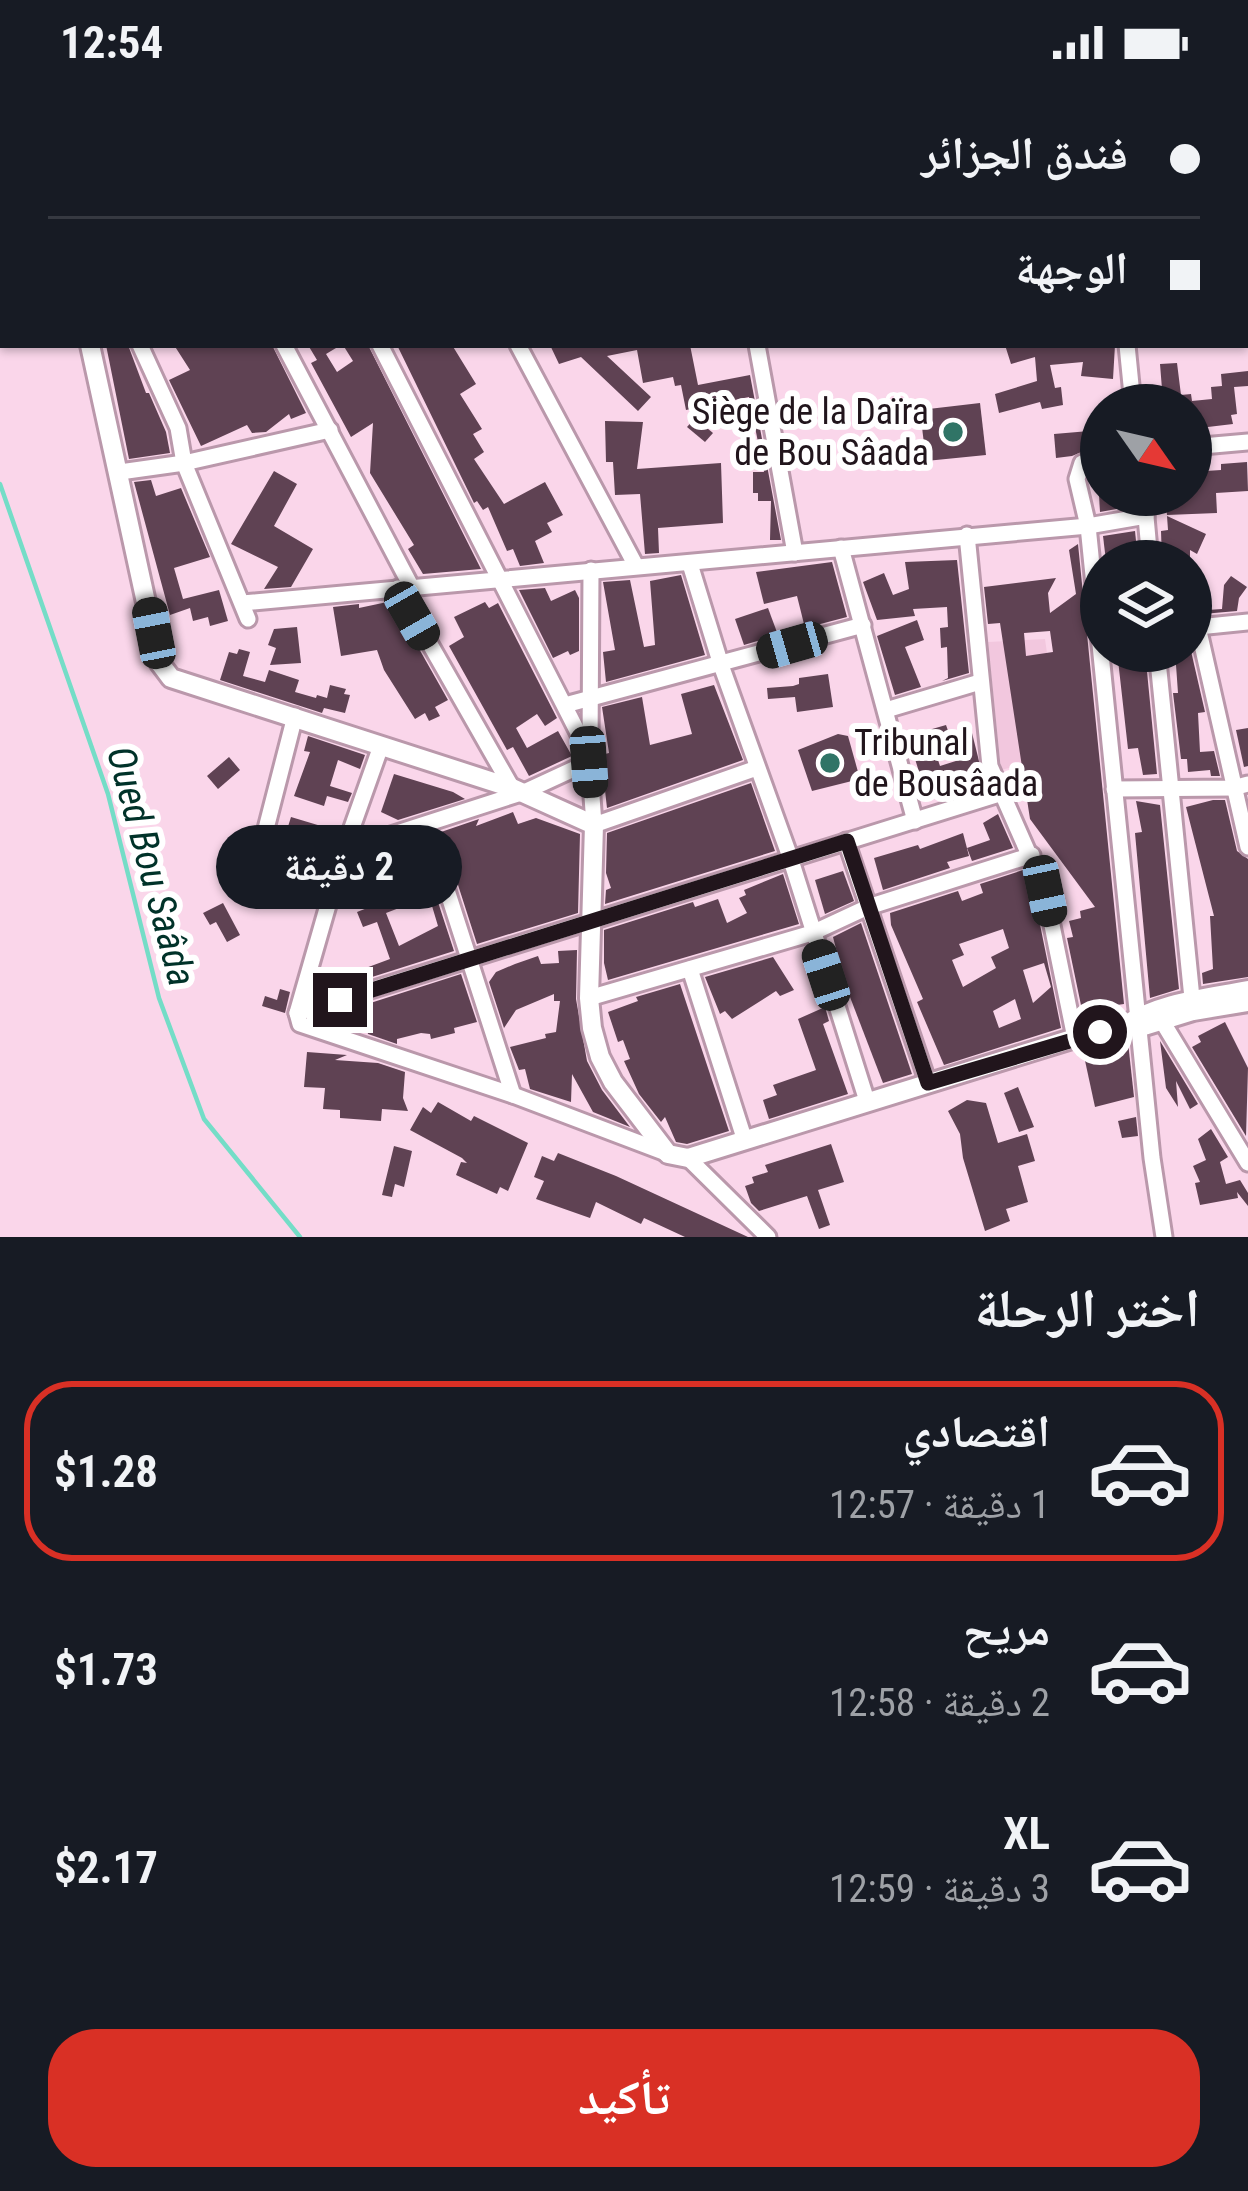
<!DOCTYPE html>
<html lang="ar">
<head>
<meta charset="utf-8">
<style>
  :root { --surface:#171b24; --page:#20242c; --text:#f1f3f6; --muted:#9ea1a6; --line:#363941; --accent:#d93025 }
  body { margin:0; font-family:"Roboto Condensed","Noto Naskh Arabic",sans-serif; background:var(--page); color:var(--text); direction:rtl; height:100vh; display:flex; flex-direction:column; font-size:45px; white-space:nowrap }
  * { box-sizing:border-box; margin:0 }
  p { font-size:39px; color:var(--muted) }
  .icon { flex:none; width:66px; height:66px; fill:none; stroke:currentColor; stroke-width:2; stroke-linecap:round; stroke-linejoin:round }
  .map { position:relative; height:1153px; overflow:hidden; direction:ltr }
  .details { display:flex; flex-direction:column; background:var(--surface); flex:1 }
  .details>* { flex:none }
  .hud { position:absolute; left:0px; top:0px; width:1248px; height:264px; box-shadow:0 3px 9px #0004; direction:rtl; display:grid; align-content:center; height:264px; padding:0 48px; background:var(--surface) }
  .needle { width:78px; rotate:124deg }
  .buttons { position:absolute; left:1080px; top:300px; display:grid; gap:24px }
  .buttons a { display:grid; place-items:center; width:132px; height:132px; border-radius:50%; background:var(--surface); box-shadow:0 3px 9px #0004; font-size:60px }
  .end { position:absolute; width:54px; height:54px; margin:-27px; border:15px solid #21151c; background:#fff; box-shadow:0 0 0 6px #fff }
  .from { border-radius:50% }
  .bubble { position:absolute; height:84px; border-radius:42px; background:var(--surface); box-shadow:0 3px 9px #0004; font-size:39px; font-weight:700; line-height:84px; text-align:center; direction:rtl }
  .car { position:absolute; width:36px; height:72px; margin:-36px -18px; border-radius:15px; box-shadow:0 0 9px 3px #0007; background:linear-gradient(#222 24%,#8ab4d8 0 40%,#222 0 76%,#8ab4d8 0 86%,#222 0) }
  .hud b { display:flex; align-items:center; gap:42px; height:114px; font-size:45px }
  .hud b+b { border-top:3px solid var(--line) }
  .hud i { width:30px; height:30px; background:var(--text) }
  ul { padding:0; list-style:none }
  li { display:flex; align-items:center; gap:36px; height:180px; margin:0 24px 18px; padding:0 24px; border:6px solid transparent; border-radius:48px }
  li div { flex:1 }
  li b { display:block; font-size:45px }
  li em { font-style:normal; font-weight:700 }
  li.selected { border-color:var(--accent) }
  li>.icon { width:108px; height:108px; stroke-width:1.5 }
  h2 { padding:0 48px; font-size:54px; line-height:144px }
  .primary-button { display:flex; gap:24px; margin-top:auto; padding:24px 48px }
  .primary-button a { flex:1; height:138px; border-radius:48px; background:var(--accent); color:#fff; font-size:48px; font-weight:700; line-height:138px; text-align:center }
  .status { display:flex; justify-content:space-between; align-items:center; height:84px; padding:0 60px; background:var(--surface); direction:ltr }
  .status svg { height:33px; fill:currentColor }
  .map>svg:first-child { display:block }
  .built { fill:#f2c7de }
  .green { fill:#deafc9 }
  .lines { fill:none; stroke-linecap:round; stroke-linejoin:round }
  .stream { stroke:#74ddc7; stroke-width:4.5 }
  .building { fill:#5f4253; fill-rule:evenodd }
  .minor-casing { stroke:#ba98ab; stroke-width:21 }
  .tertiary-casing { stroke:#ba98ab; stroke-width:24 }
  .primary-casing { stroke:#ba98ab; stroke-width:30 }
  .minor { stroke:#fff; stroke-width:15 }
  .tertiary { stroke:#fff; stroke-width:18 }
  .primary { stroke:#fff; stroke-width:24 }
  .route { stroke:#21151c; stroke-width:15 }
  .poi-dot { fill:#307466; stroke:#fff; stroke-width:4.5 }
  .labels { text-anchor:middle; stroke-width:12; stroke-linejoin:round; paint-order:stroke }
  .poi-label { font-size:36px; fill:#21151c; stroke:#fff; text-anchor:end }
  .water-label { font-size:39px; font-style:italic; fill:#003229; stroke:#fff }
</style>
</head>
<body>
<div class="status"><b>12:54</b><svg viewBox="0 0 49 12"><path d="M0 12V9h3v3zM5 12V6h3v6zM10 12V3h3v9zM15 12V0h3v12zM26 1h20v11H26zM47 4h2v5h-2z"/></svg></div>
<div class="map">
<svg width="1248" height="1153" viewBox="0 0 1248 1153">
  <rect width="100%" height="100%" fill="#fad6ea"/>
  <polygon class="built" points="1045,555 1049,583 1046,675 1001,686 988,558"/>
  <polygon class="green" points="822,0 1198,0 1199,3 822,3"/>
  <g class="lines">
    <polyline class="stream" points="0,400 108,710 159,914 204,1035 300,1153"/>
  </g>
  <g class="building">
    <polygon points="106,261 128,261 146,309 149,309 166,348 170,369 129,375"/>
    <polygon points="174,261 272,261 306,329 291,335 289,330 266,348 252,349 247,341 201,362 169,296 190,286"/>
    <polygon points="308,261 341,261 326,270 337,288 353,277 343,261 368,261 481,485 423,490 408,465 414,461 370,389 373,339 351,353 311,279 317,276"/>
    <polygon points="397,261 452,261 476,300 460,310 482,345 473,350 484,368 474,375 504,420 545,398 563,431 547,439 552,448 535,457 544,479 520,482 513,465 507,467 488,423 483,426 477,417 474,419"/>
    <polygon points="550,261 690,261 698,301 750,291 781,456 770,456 771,417 758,417 758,409 753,409 753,388 764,388 749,313 686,326 681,301 675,302 673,293 643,299 637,266 607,272 651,313 638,327 581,273 559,280"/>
    <polygon points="1005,261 1115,261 1113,295 1081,292 1083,278 1050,281 1055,304 1061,303 1063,321 1042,325 1040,318 999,329 995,310 1037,297 1035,273 1011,280"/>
    <polygon points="1177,279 1181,311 1191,310 1192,317 1212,315 1211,303 1222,302 1221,290 1248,287 1248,302 1234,303 1237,330 1231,331 1233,340 1191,345 1191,321 1156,321 1155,306 1162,305 1160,280"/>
    <polygon points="980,319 986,371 926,377 920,326"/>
    <polygon points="695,334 713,349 705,358 687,343"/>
    <polygon points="605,337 643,338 637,385 721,379 723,439 658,444 659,469 645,470 640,410 615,411 613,378 606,378"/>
    <polygon points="1101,346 1101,360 1072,372 1056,374 1054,350"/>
    <polygon points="1247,378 1248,407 1216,409 1217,429 1167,431 1165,411 1191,411 1191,388 1221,386 1221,380"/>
    <polygon points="274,387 297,400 274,442 313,465 291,503 264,505 278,483 231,460"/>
    <polygon points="151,396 156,412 181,404 210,473 174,484 183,515 219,506 228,537 210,542 208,533 193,537 190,524 170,531 134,398"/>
    <polygon points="1099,411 1132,411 1133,422 1100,428"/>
    <polygon points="1167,432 1206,450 1197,470 1190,466 1190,477 1162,477 1161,447 1168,446"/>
    <polygon points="1135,447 1138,477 1106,477 1103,452"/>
    <path d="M1078 460 1124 920 1082 926 1067 854 1073 853 1069 837 1081 834 1080 827 1095 823 1030 735 1000 539 988 540 984 503 1056 494 1048 509 1050 529 1076 510 1069 466ZM1050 547 1053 568 1026 572 1024 549Z"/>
    <polygon points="957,476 969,589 942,597 948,594 947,563 941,564 940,544 948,543 947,523 913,525 915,532 877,536 863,498 884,489 893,511 909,505 905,478"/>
    <polygon points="832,478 847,533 805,544 797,512 764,520 756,488"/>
    <polygon points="681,491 705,571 606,598 603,568 615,566 603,498 630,496 644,563 655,561 650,497"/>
    <polygon points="1231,492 1247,503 1239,514 1237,527 1191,531 1191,498 1203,504 1193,527 1222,525 1224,501"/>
    <polygon points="545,504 551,517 575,506 579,514 579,567 570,571 568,567 553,574 519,506"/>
    <polygon points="392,517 448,616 435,623 440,632 429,637 425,629 415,635 384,586 377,566 341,572 333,523 359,520 359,524"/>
    <polygon points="485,518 489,524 498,519 557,634 545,642 537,630 516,644 527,664 558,647 572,672 529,692 513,663 507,666 449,562 464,553 454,533"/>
    <polygon points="768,524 778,551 744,561 735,535"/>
    <polygon points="917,536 924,556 905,563 921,603 895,611 877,552"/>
    <polygon points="297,543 301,579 270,581 276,564 268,561 274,545"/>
    <polygon points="239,565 250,568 243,592 265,598 269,586 299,596 295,608 316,614 317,611 327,614 330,601 346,605 344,610 350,611 345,629 324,624 322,629 220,596 229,568 237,570"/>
    <polygon points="1117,567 1145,567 1157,690 1143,691 1138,664 1128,665"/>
    <polygon points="1175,567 1191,567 1205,628 1198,629 1200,668 1214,667 1220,692 1211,692 1210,686 1188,688 1187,675 1181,675 1173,609 1178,609"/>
    <polygon points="828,590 833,623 797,628 795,613 768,615 767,604 793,602 799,600 799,594"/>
    <polygon points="714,601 743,676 607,724 601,671 609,669 602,623 642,613 650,661 692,650 681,610"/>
    <polygon points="946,641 952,658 934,664 940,682 959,676 951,653 971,645 984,697 927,714 908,652"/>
    <polygon points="1248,644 1248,682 1244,683 1236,646"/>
    <polygon points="838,650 848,652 860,695 812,707 798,666"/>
    <polygon points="308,652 365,671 360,685 338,676 330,702 352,709 348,718 327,712 324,722 294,712 310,668 304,667"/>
    <polygon points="229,673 240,686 218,705 207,692"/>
    <polygon points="394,690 453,708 465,715 398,736 381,728"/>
    <polygon points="751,699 775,767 605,820 606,806 611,804 606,789 607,749"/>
    <polygon points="1213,716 1225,716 1237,767 1248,775 1248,893 1203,900 1202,889 1213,885 1210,832 1214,832 1186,723"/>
    <polygon points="1136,717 1160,721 1179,905 1150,914 1135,749 1142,748"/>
    <polygon points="513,728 518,740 536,734 580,750 578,829 477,860 441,748 479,735 476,742"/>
    <polygon points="998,730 1013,764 972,777 967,764 990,756 983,739"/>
    <polygon points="291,733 331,745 338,749 335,757 278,775"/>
    <polygon points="963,749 969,772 947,778 950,784 883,806 874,774 918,761 920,765"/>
    <polygon points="392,782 407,821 386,829 399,862 438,842 432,822 426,824 423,814 435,809 454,867 331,906 328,898 390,875 377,838 363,843 357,828 385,817 373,789"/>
    <path d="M1023 786 1034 811 1061 944 944 981 917 918 923 915 891 841 890 829 958 807 962 817 983 809 980 800ZM1003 845 1009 864 991 873 996 884 963 903 952 876 964 871 959 860ZM1044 879 1051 903 1033 919 1023 886ZM1015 915 1021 935 999 944 993 927Z"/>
    <polygon points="843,787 854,817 825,830 815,796"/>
    <polygon points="783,790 799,840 608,896 604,879 604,846 693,818 695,823 718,815 727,839 747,829 739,814 746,811 744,806"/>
    <polygon points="223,819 240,851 227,858 216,838 210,841 203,829"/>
    <polygon points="861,839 912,990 883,999 845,900 833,853"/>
    <polygon points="577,866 576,915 587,977 602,1006 630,1043 593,1028 572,990 571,1018 530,1005 525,985 519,986 510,963 546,954 545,950 556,948 560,917 554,917 554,910 516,926 504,944 489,898 496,888 515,880 538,872 541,880 559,879 558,867"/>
    <polygon points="773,873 794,906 780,912 776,907 732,935 725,927 720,930 705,893"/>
    <polygon points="461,890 477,938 454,944 455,949 431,955 430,950 421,949 397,955 397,960 368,950 361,922"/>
    <polygon points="680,900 729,1047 687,1060 676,1058 665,1033 661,1038 639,1010 624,977 630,975 623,956 618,958 608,928 638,917 636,913"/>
    <polygon points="280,905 290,908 285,929 262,922 265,912 277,916"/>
    <polygon points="825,923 829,937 823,940 848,1010 769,1035 763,1016 777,1011 773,1001 816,986 798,935"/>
    <polygon points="1225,938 1248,984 1246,1052 1192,963 1201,958 1198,952"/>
    <polygon points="1160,957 1198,1020 1190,1025 1176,997 1178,1023 1166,1004"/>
    <polygon points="1128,958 1134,1013 1095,1023 1084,972"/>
    <polygon points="307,968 347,971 335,976 378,979 405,988 403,1014 408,1027 382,1025 381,1037 340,1034 340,1026 323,1025 325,1004 304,1003"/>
    <polygon points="1018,1003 1034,1043 1019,1048 1004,1009"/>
    <polygon points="967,1016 986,1019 998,1059 1027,1050 1035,1077 1018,1082 1028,1118 1006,1125 1010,1137 985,1147 963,1074 960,1050 948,1027"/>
    <polygon points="438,1018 471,1037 474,1032 528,1059 508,1107 500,1103 497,1110 456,1091 461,1078 467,1079 462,1074 410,1046 423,1023 431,1029"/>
    <polygon points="1136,1033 1138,1052 1122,1054 1118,1037"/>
    <polygon points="1211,1045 1228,1073 1220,1078 1226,1100 1240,1096 1248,1109 1248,1122 1237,1108 1238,1114 1200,1121 1195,1099 1200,1098 1193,1082 1206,1076 1198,1055"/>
    <polygon points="831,1060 844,1098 818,1106 830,1141 819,1145 807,1112 759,1127 751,1119 745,1102 754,1099 752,1093 768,1088 765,1081"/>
    <polygon points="394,1062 412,1067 404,1103 395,1100 392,1113 382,1111"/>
    <polygon points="558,1069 616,1092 748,1153 685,1153 644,1134 641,1140 596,1118 590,1134 536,1115 544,1097 534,1093 542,1072 554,1077"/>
  </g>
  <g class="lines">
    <defs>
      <g id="minor">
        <polyline points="102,0 103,3"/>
        <polyline points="322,0 326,3"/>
        <polyline points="542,0 543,3"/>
        <polyline points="746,0 746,3"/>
        <polyline points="219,3 225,0"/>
        <polyline points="652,3 653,0"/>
        <polyline points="140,261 178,344 184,379 248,535"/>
        <polyline points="284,261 411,502"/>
        <polyline points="380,261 589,670 594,741 757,684"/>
        <polyline points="518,261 636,482"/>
        <polyline points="757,261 795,469"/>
        <polyline points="1127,261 1133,321"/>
        <polyline points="1191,363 1248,358"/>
        <polyline points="1101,372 1082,379 1077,395 1088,442 1152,1074 1164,1153"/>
        <polyline points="120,388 184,379 330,346"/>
        <polyline points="1144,411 1150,477"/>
        <polyline points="967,451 990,682 1045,807 1075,954"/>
        <polyline points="841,464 915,737"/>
        <polyline points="690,480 721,581 790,773 867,1017"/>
        <polyline points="398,504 512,704"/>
        <polyline points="243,519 1088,442 1146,432"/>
        <polyline points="1191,543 1198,543 1248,763"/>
        <polyline points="1198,543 1248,538"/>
        <polyline points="1157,567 1193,924"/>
        <polyline points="565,621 863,541"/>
        <polyline points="886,626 980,598"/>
        <polyline points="295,632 260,768 259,787 267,791 524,708 589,678"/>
        <polyline points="381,662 343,769 297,929 300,940 513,1011 666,1069"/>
        <polyline points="590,667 591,486"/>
        <polyline points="1114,705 1233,704 1248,700"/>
        <polyline points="426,741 513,1011"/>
        <polyline points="846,757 928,999"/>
        <polyline points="690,885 745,1057"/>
        <polyline points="589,914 812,849 868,823 1032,771"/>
        <polyline points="297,929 999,710"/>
        <polyline points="1162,937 1248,1079"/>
        <polyline points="688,1074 768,1153"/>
      </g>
      <g id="tertiary">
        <polyline points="40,0 41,3"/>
        <polyline points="482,3 487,0"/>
        <polyline points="90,261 159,578 171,594 512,704 594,741 589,914 592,944 600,973 613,998 668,1070 688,1074 1075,954 1124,942"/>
        <path d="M1248 906C1207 914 1159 918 1124 942L1141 943 1193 927 1248 918"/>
      </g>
      <g id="primary">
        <polyline points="1213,0 1214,3"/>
        <polyline points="1245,47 1248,54"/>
        <polyline points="1245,79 1248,86"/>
      </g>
    </defs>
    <use href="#minor" class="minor-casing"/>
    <use href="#tertiary" class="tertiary-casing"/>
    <use href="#primary" class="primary-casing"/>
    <use href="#minor" class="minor"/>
    <use href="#tertiary" class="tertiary"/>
    <use href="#primary" class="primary"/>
  </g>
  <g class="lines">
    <polyline class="route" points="340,916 847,757 928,999 1100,948"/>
  </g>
  <g class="poi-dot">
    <circle cx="953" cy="348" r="12"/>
    <circle cx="830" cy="679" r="12"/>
  </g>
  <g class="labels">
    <g class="poi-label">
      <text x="929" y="340">Siège de la Daïra<tspan x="929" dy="41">de Bou Sâada</tspan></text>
      <text x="854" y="671" text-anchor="start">Tribunal<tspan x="854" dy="41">de Bousâada</tspan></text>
    </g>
    <g class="water-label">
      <text transform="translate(152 782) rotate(75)" y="14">Oued Bou Saâda</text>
    </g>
  </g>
</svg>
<div class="buttons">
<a><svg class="needle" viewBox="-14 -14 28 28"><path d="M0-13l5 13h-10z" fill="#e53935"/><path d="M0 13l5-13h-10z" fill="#9ea1a6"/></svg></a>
<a><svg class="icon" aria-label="layers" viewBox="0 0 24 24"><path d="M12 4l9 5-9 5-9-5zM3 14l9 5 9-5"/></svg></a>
</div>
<i class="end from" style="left:1100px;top:948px"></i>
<i class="end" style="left:340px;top:916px"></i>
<div class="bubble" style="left:216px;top:741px;width:246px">2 دقيقة</div>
<i class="car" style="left:412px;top:532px;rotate:150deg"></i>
<i class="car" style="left:154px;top:549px;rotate:349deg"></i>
<i class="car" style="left:792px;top:561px;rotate:254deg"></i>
<i class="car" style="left:589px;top:678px;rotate:176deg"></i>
<i class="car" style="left:1045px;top:807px;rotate:168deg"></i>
<i class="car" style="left:826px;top:891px;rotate:342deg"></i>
<div class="hud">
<b><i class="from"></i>فندق الجزائر</b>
<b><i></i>الوجهة</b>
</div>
</div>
<section class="details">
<h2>اختر الرحلة</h2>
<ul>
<li class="selected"><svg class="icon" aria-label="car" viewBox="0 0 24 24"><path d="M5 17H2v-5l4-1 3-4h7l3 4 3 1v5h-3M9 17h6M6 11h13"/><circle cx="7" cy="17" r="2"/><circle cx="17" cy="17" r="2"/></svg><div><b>اقتصادي</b><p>1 دقيقة · 12:57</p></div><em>$1.28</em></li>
<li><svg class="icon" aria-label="car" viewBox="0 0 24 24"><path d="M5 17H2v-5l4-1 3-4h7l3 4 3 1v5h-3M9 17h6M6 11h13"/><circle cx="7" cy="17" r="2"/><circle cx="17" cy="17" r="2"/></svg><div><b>مريح</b><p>2 دقيقة · 12:58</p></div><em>$1.73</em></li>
<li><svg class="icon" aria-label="car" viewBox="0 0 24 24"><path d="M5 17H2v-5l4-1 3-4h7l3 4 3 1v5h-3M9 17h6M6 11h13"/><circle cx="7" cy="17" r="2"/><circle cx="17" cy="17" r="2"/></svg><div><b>XL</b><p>3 دقيقة · 12:59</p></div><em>$2.17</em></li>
</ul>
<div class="primary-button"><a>تأكيد</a></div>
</section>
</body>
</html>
